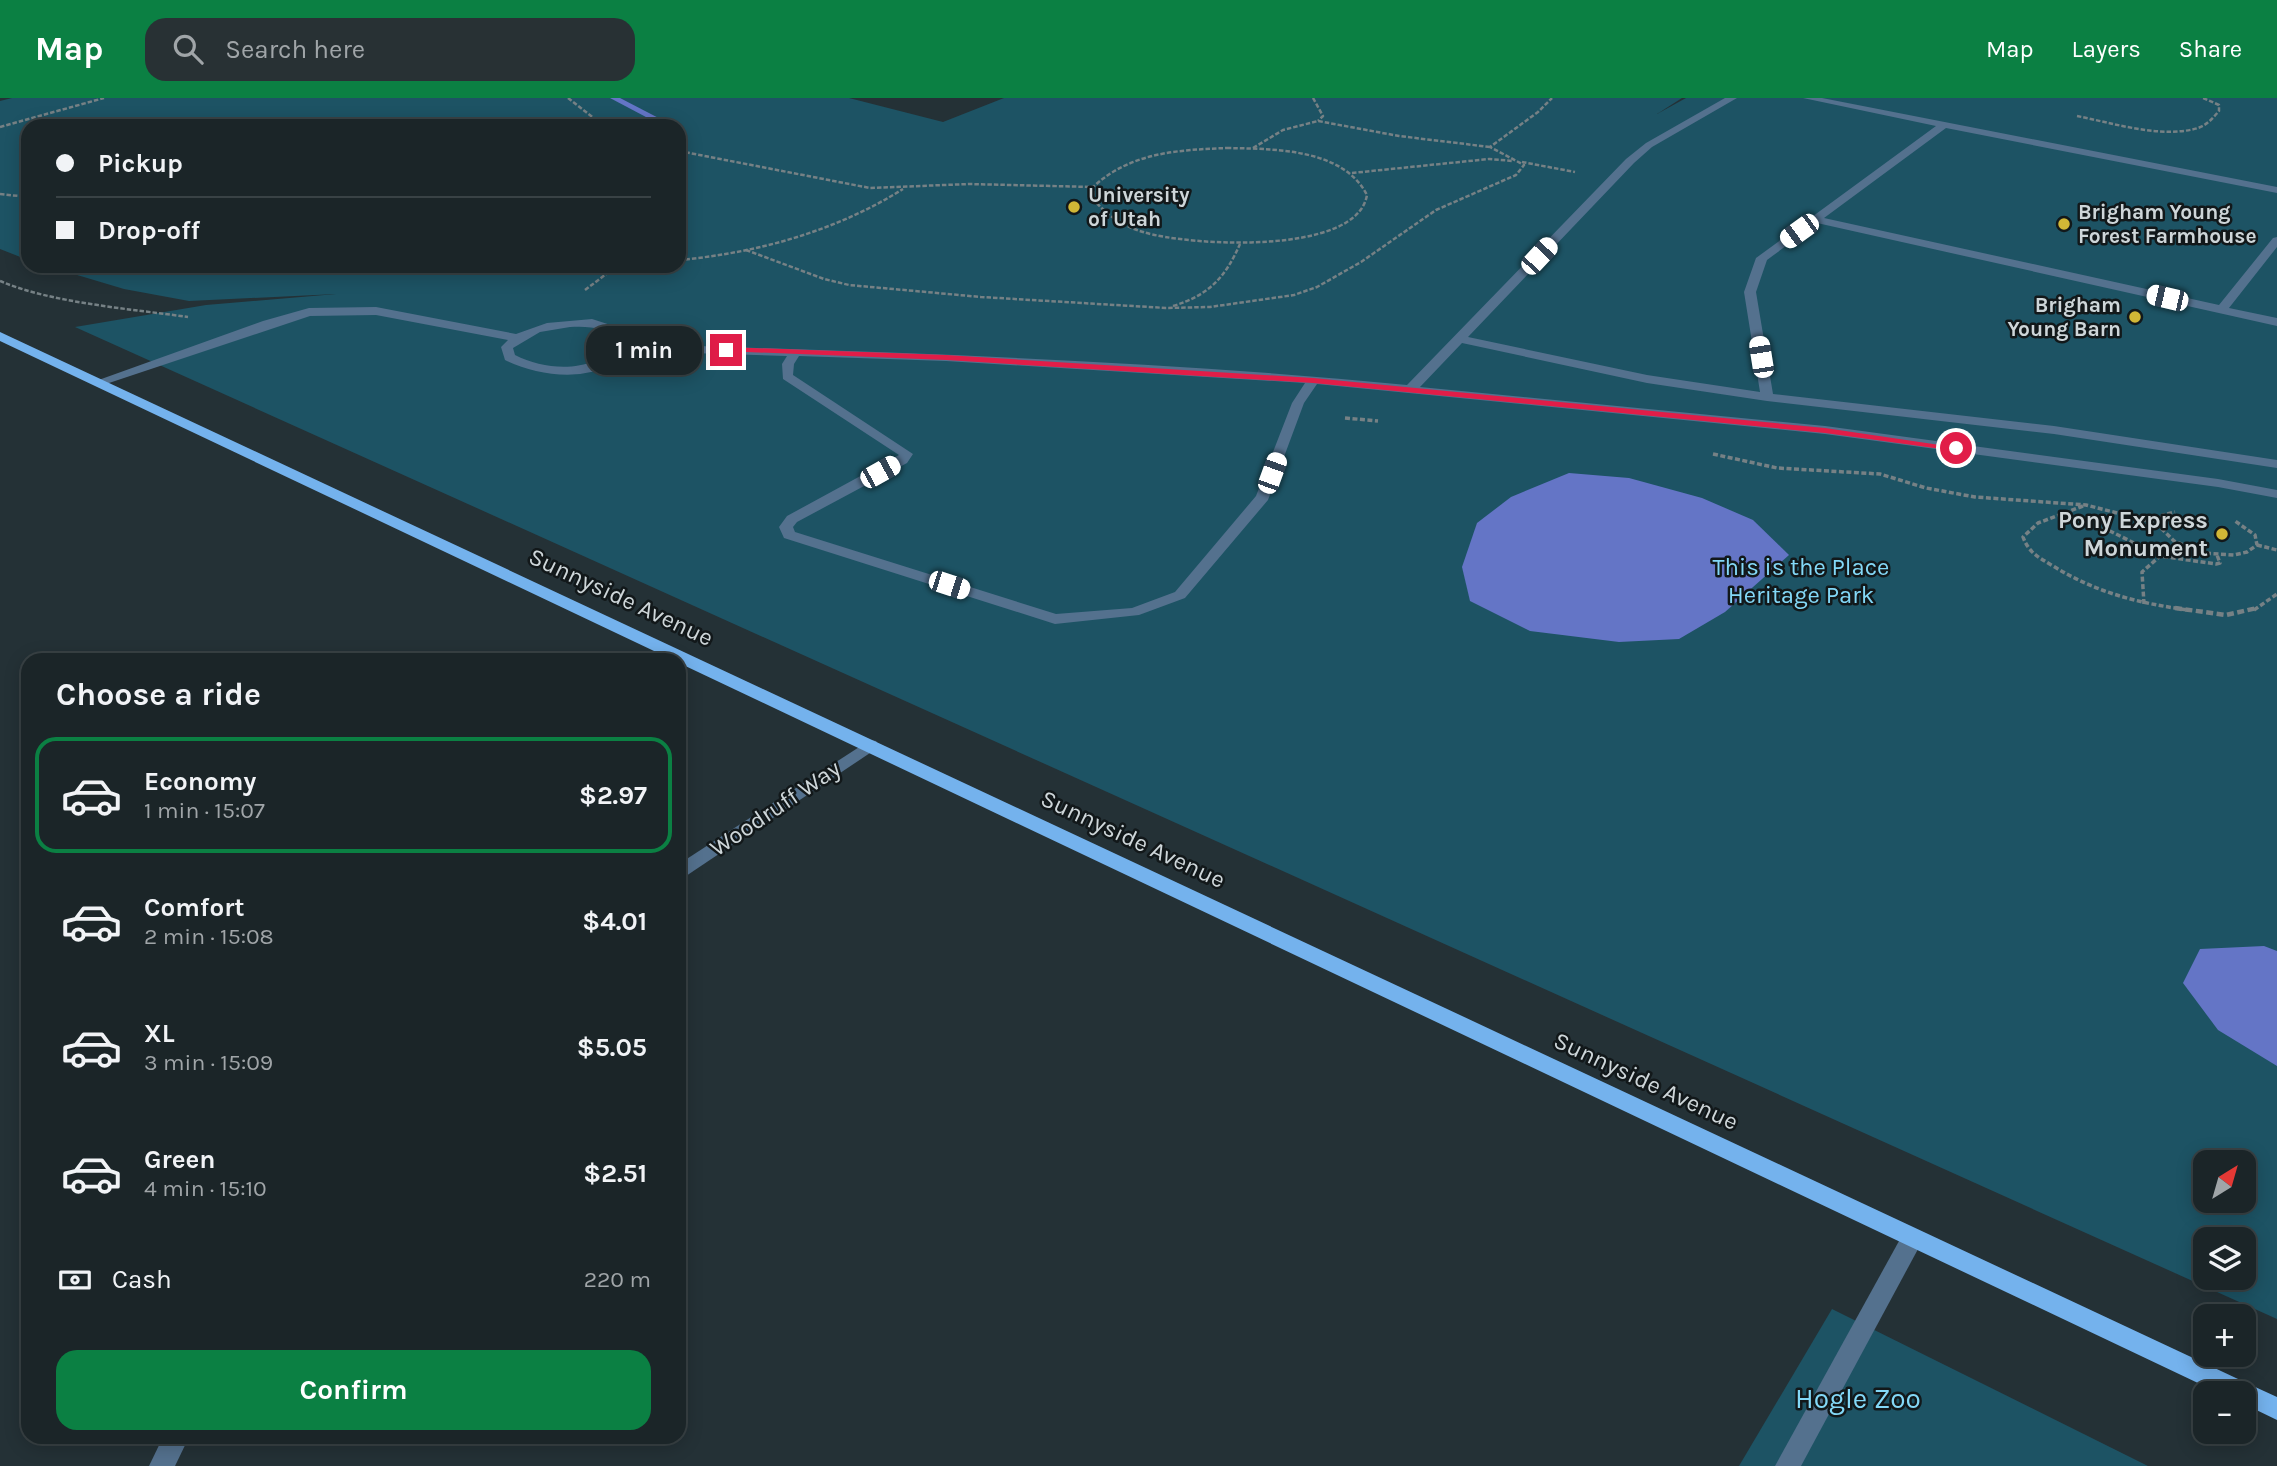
<!DOCTYPE html>
<html lang="en">
<head>
<meta charset="utf-8">
<style>
  :root { --surface:#1b2528; --page:#283134; --text:#f1f3f6; --muted:#a0a5a8; --line:#394245; --accent:#0b8043 }
  body { margin:0; font-family:Karla,sans-serif; background:var(--page); color:var(--text); height:100vh; display:flex; flex-direction:column; font-size:26px; white-space:nowrap }
  * { box-sizing:border-box; margin:0 }
  p { font-size:23px; color:var(--muted) }
  .icon { flex:none; width:38px; height:38px; fill:none; stroke:currentColor; stroke-width:2; stroke-linecap:round; stroke-linejoin:round }
  .map { position:relative; flex:1; overflow:hidden }
  .sheet { position:absolute; left:21px; top:555px; width:665px; height:791px; display:flex; flex-direction:column; background:var(--surface); border-radius:21px; box-shadow:0 4px 18px #0003,0 0 0 2px var(--line) }
  .sheet>* { flex:none }
  .hud { position:absolute; left:21px; top:21px; width:665px; height:154px; border-radius:21px; box-shadow:0 4px 18px #0003,0 0 0 2px var(--line); display:grid; align-content:center; height:154px; padding:0 35px; background:var(--surface) }
  .needle { width:46px; rotate:37deg }
  .fabs { position:absolute; left:2193px; top:1052px; display:grid; gap:14px }
  .fabs a { display:grid; place-items:center; width:63px; height:63px; border-radius:14px; background:var(--surface); box-shadow:0 4px 18px #0003,0 0 0 2px var(--line); font-size:35px }
  .end { position:absolute; width:32px; height:32px; margin:-16px; border:9px solid #e11d48; background:#fff; box-shadow:0 0 0 4px #fff }
  .from { border-radius:50% }
  .bubble { position:absolute; height:49px; border-radius:21px; background:var(--surface); box-shadow:0 4px 18px #0003,0 0 0 2px var(--line); font-size:23px; font-weight:700; line-height:49px; text-align:center }
  .car { position:absolute; width:21px; height:42px; margin:-21px -10px; border-radius:9px; box-shadow:0 0 5px 2px #0007; background:linear-gradient(#fff 24%,#345 0 40%,#fff 0 76%,#345 0 86%,#fff 0) }
  .hud b { display:flex; align-items:center; gap:24px; height:66px; font-size:26px }
  .hud b+b { border-top:2px solid var(--line) }
  .hud i { width:18px; height:18px; background:var(--text) }
  ul { padding:0; list-style:none }
  li { display:flex; align-items:center; gap:21px; height:116px; margin:0 14px 10px; padding:0 21px; border:4px solid transparent; border-radius:21px }
  li div { flex:1 }
  li b { display:block; font-size:26px }
  li em { font-style:normal; font-weight:700 }
  li.current { border-color:var(--accent) }
  li>.icon { width:63px; height:63px; stroke-width:1.5 }
  h2 { padding:0 35px; font-size:32px; line-height:84px }
  .pay { display:flex; align-items:center; gap:18px; height:77px; padding:0 35px; font-size:26px }
  .pay p { margin-inline-start:auto }
  .button { display:flex; gap:14px; margin-top:auto; padding:14px 35px }
  .button a { flex:1; height:80px; border-radius:21px; background:var(--accent); color:#fff; font-size:28px; font-weight:700; line-height:80px; text-align:center }
  header { display:flex; align-items:center; gap:42px; box-sizing:border-box; height:98px; padding:0 35px; background:var(--accent); color:#fff }
  header strong { font-size:33px }
  nav { display:flex; gap:38px; margin-inline-start:auto; font-size:24px }
  .search { width:490px; height:63px; background:var(--page); display:flex; align-items:center; gap:18px; box-sizing:border-box; padding:0 24px; border-radius:21px; color:var(--muted); font-size:26px }
  .map>svg:first-child { display:block }
  .green { fill:#1d5364; fill-rule:evenodd }
  .water { fill:#6475c6 }
  .lines { fill:none; stroke-linecap:round; stroke-linejoin:round }
  .stream { fill:#6475c6; fill-rule:evenodd }
  .path-far2 { stroke:#768185; stroke-width:2.5; stroke-dasharray:4.5 2; stroke-linecap:butt }
  .path-far1 { stroke:#768185; stroke-width:3.5; stroke-dasharray:5 2.5; stroke-linecap:butt }
  .path { stroke:#768185; stroke-width:4.5; stroke-dasharray:7 3.5; stroke-linecap:butt }
  .minor { fill:#54718e; fill-rule:evenodd }
  .major { fill:#74b2ed; fill-rule:evenodd }
  .route { fill:#e11d48 }
  .poi-dot { fill:#d1b736; stroke:#12181a; stroke-width:2.5 }
  .labels { text-anchor:middle; stroke-width:5; stroke-linejoin:round; paint-order:stroke }
  .far-poi-label { font-size:21px; font-weight:bold; fill:#ced6d9; stroke:#12181a; text-anchor:start }
  .poi-label { font-size:24px; font-weight:bold; fill:#ced6d9; stroke:#12181a; text-anchor:end }
  .park-label { font-size:24px; fill:#83d8f7; stroke:#12181a }
  .street-label { font-size:24px; fill:#ced6d9; stroke:#12181a }
  .near-park-label { font-size:28px; fill:#83d8f7; stroke:#12181a }
</style>
</head>
<body>
<header>
<strong>Map</strong>
<div class="search"><svg class="icon" aria-label="search" viewBox="0 0 24 24"><circle cx="10" cy="10" r="6"/><path d="M15 15l6 6"/></svg>Search here</div>
<nav><a>Map</a><a>Layers</a><a>Share</a></nav>
</header>
<div class="map">
<svg width="2277" height="1368" viewBox="0 0 2277 1368">
  <rect width="100%" height="100%" fill="#243136"/>
  <g class="green">
    <path d="M12 0H849L943 24 1004 0H1682L1657 16 1686 0H2277V1221L75 229 206 207 336 196 189 203 124 191 47 168H679V28H28V162L0 151V3ZM2205 1064H2244V1102H2205ZM2205 1141H2244V1180H2205Z"/>
    <polygon points="1832,1211 2148,1368 1739,1368"/>
  </g>
  <g class="water">
    <polygon points="1569,375 1629,380 1702,400 1753,422 1789,457 1725,514 1679,541 1619,544 1530,533 1470,503 1462,469 1477,425 1511,399"/>
    <polygon points="2264,848 2277,853 2277,968 2218,932 2183,885 2200,851"/>
  </g>
  <g class="lines">
    <polygon class="stream" points="610,0 620,0 674,28 663,28"/>
    <g class="path-far2">
      <polyline points="568,0 604,28"/>
      <polyline points="1313,0 1323,18 1318,23"/>
      <path d="M2077 18C2113 25 2161 41 2198 30 2207 27 2213 20 2219 13V7L2203 0"/>
      <polyline points="0,29 104,0"/>
      <path d="M1227 50C1273 51 1343 50 1367 97 1357 158 1188 148 1143 134 1123 128 1108 118 1094 102L1093 89C1131 54 1178 52 1227 50Z"/>
      <polyline points="1253,50 1283,32 1318,23 1399,38 1490,49"/>
      <polyline points="679,53 870,90 969,86 1093,89"/>
      <polyline points="1522,64 1575,74"/>
      <polyline points="1352,75 1489,61 1513,63"/>
      <polyline points="0,96 28,99"/>
      <polyline points="746,152 824,181 849,187 981,199 1166,210 1210,209 1294,197 1317,189 1361,164 1436,112 1516,77 1524,67 1490,49 1538,14 1552,0"/>
      <path d="M679 162C757 155 836 133 903 91"/>
      <path d="M0 183C51 205 132 211 188 219"/>
      <polyline points="585,192 617,168"/>
      <path d="M1173 208C1209 197 1225 180 1240 146"/>
    </g>
    <g class="path-far1">
      <polyline points="1345,320 1378,323"/>
      <polyline points="1713,356 1777,370 1880,376 1926,390 1975,399 2086,407 2156,425 2174,443 2203,455 2234,457 2247,454 2257,447 2255,437 2235,423"/>
      <path d="M2083 408 2038 425 2023 439C2029 455 2038 459 2053 468 2097 495 2138 505 2188 512"/>
      <polyline points="2059,418 2110,433 2160,458 2216,466 2220,465 2217,457"/>
      <polyline points="2156,425 2163,417 2175,414"/>
      <polyline points="2257,447 2277,452"/>
      <polyline points="2144,506 2142,474 2159,459"/>
      <polyline points="2254,512 2277,496"/>
    </g>
    <polyline class="path" points="2175,510 2226,517 2257,510"/>
    <g class="minor">
      <path d="M1725 0H1737L1652 49 1634 65 1468 239 1647 277 1760 294 1744 194 1756 160 1936 28 1803 0H1822L2277 89V95L1946 30 1824 120 2219 207 2273 140 2277 139V149L2229 210 2277 220V228L1817 125 1767 162 1756 194 1773 296 2054 328 2277 362V370L2054 336 1767 303 1647 285 1462 245 1420 289 1825 328 2218 381 2277 392V400L2218 389 1825 336 1317 286 1304 305 1268 402 1185 500 1139 517 1055 526 784 440 779 429 787 418 899 357 783 281 782 266 787 258 626 253C599 287 539 279 505 262L501 249 508 242 376 217 310 218 103 287H95L93 284 263 223 309 210 376 209 516 236 547 225 581 222 592 221 623 231 632 246C891 254 1150 262 1407 287L1626 61 1646 45ZM570 229C588 228 609 229 621 244 595 275 549 274 515 257L513 250 540 234ZM799 258 946 263 1305 285 1292 305 1256 398 1175 494 1132 510 1056 516 795 434 793 429 797 424 907 365 913 356 793 277 794 266Z"/>
      <polygon points="870,642 876,643 879,647 876,651 686,778 679,780 679,766"/>
      <polygon points="1912,1131 1920,1134 1924,1140 1801,1368 1775,1368 1904,1134"/>
      <polygon points="163,1339 189,1339 175,1368 149,1368"/>
    </g>
    <polygon class="major" points="0,234 2253,1288 2277,1299 2277,1322 2244,1306 2244,1295 2219,1295 679,565 679,562 673,562 0,243"/>
  </g>
  <polygon class="route" points="726,249 946,257 1313,280 1825,330 1960,350 1956,353 1825,335 1313,285 946,262 723,253"/>
  <g class="poi-dot">
    <circle cx="1074" cy="109" r="7"/>
    <circle cx="2064" cy="126" r="7"/>
    <circle cx="2135" cy="219" r="7"/>
    <circle cx="2222" cy="436" r="7"/>
  </g>
  <g class="labels">
    <g class="far-poi-label">
      <text x="1088" y="104">University<tspan x="1088" dy="24">of Utah</tspan></text>
      <text x="2078" y="121">Brigham Young<tspan x="2078" dy="24">Forest Farmhouse</tspan></text>
      <text x="2121" y="214" text-anchor="end">Brigham<tspan x="2121" dy="24">Young Barn</tspan></text>
    </g>
    <g class="poi-label">
      <text x="2208" y="430">Pony Express<tspan x="2208" dy="28">Monument</tspan></text>
    </g>
    <g class="park-label">
      <text x="1801" y="477">This is the Place<tspan x="1801" dy="28">Heritage Park</tspan></text>
    </g>
    <g class="street-label">
      <text transform="translate(621 499) rotate(25)" y="8">Sunnyside Avenue</text>
      <text transform="translate(775 710) rotate(-34)" y="8">Woodruff Way</text>
      <text transform="translate(1133 741) rotate(25)" y="8">Sunnyside Avenue</text>
      <text transform="translate(1646 983) rotate(25)" y="8">Sunnyside Avenue</text>
    </g>
    <g class="near-park-label">
      <text x="1858" y="1310">Hogle Zoo</text>
    </g>
  </g>
</svg>
<div class="fabs">
<a><svg class="needle" viewBox="-14 -14 28 28"><path d="M0-13l5 13h-10z" fill="#e53935"/><path d="M0 13l5-13h-10z" fill="#a0a5a8"/></svg></a>
<a><svg class="icon" aria-label="layers" viewBox="0 0 24 24"><path d="M12 4l9 5-9 5-9-5zM3 14l9 5 9-5"/></svg></a>
<a>+</a>
<a>−</a>
</div>
<i class="end from" style="left:1956px;top:350px"></i>
<i class="end" style="left:726px;top:252px"></i>
<div class="bubble" style="left:586px;top:228px;width:116px">1 min</div>
<i class="car" style="left:1799px;top:133px;rotate:234deg"></i>
<i class="car" style="left:1539px;top:158px;rotate:43deg"></i>
<i class="car" style="left:2167px;top:200px;rotate:283deg"></i>
<i class="car" style="left:1761px;top:259px;rotate:351deg"></i>
<i class="car" style="left:880px;top:374px;rotate:61deg"></i>
<i class="car" style="left:1272px;top:375px;rotate:20deg"></i>
<i class="car" style="left:949px;top:487px;rotate:108deg"></i>
<div class="hud">
<b><i class="from"></i>Pickup</b>
<b><i></i>Drop-off</b>
</div>
<section class="sheet">
<h2>Choose a ride</h2>
<ul>
<li class="current"><svg class="icon" aria-label="car" viewBox="0 0 24 24"><path d="M5 17H2v-5l4-1 3-4h7l3 4 3 1v5h-3M9 17h6M6 11h13"/><circle cx="7" cy="17" r="2"/><circle cx="17" cy="17" r="2"/></svg><div><b>Economy</b><p>1 min · 15:07</p></div><em>$2.97</em></li>
<li><svg class="icon" aria-label="car" viewBox="0 0 24 24"><path d="M5 17H2v-5l4-1 3-4h7l3 4 3 1v5h-3M9 17h6M6 11h13"/><circle cx="7" cy="17" r="2"/><circle cx="17" cy="17" r="2"/></svg><div><b>Comfort</b><p>2 min · 15:08</p></div><em>$4.01</em></li>
<li><svg class="icon" aria-label="car" viewBox="0 0 24 24"><path d="M5 17H2v-5l4-1 3-4h7l3 4 3 1v5h-3M9 17h6M6 11h13"/><circle cx="7" cy="17" r="2"/><circle cx="17" cy="17" r="2"/></svg><div><b>XL</b><p>3 min · 15:09</p></div><em>$5.05</em></li>
<li><svg class="icon" aria-label="car" viewBox="0 0 24 24"><path d="M5 17H2v-5l4-1 3-4h7l3 4 3 1v5h-3M9 17h6M6 11h13"/><circle cx="7" cy="17" r="2"/><circle cx="17" cy="17" r="2"/></svg><div><b>Green</b><p>4 min · 15:10</p></div><em>$2.51</em></li>
</ul>
<div class="pay"><svg class="icon" aria-label="cash" viewBox="0 0 24 24"><path d="M3 7h18v10H3z"/><circle cx="12" cy="12" r="2"/></svg>Cash<p>220 m</p></div>
<div class="button"><a>Confirm</a></div>
</section>
</div>
</body>
</html>
